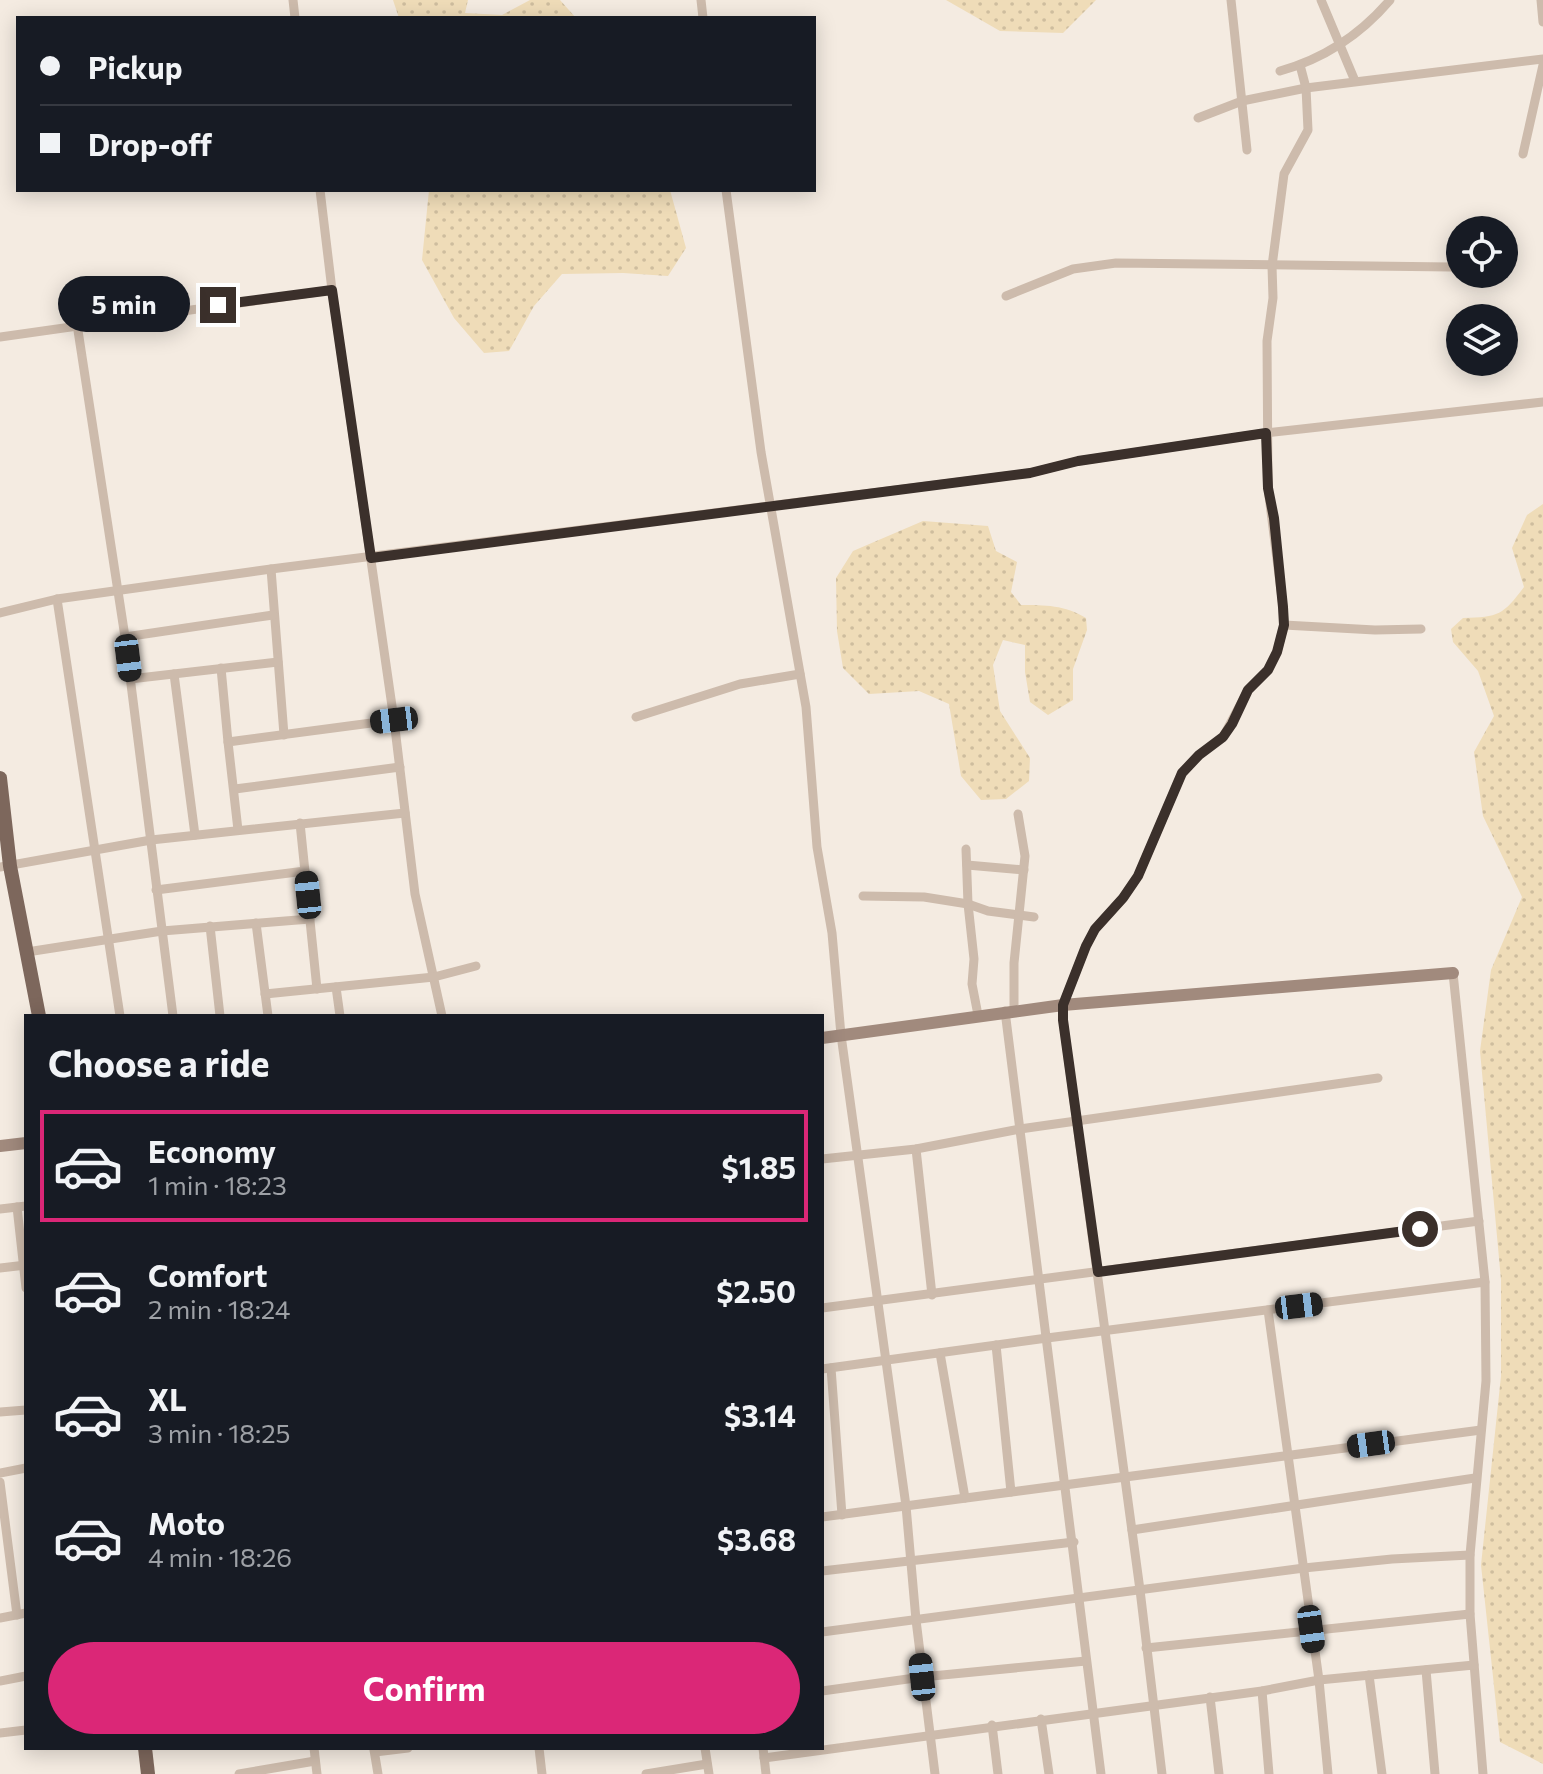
<!DOCTYPE html>
<html lang="en">
<head>
<meta charset="utf-8">
<style>
  :root { --surface:#171b24; --page:#242831; --text:#f1f3f6; --muted:#9ea1a6; --line:#363941; --accent:#db2777 }
  body { margin:0; font-family:Commissioner,sans-serif; background:var(--page); color:var(--text); height:100vh; display:flex; flex-direction:column; font-size:30px; white-space:nowrap }
  * { box-sizing:border-box; margin:0 }
  p { font-size:26px; color:var(--muted) }
  .icon { flex:none; width:44px; height:44px; fill:none; stroke:currentColor; stroke-width:2; stroke-linecap:round; stroke-linejoin:round }
  .map { position:relative; flex:1; overflow:hidden }
  .side { position:absolute; left:24px; top:1014px; width:800px; height:736px; display:flex; flex-direction:column; background:var(--surface); border-radius:0px; box-shadow:0 4px 20px #0003 }
  .side>* { flex:none }
  .hud { position:absolute; left:16px; top:16px; width:800px; height:176px; border-radius:0px; box-shadow:0 4px 20px #0003; display:grid; align-content:center; height:176px; padding:0 24px; background:var(--surface) }
  .fabs { position:absolute; left:1446px; top:216px; display:grid; gap:16px }
  .fabs a { display:grid; place-items:center; width:72px; height:72px; border-radius:50%; background:var(--surface); box-shadow:0 4px 20px #0003; font-size:40px }
  .end { position:absolute; width:36px; height:36px; margin:-18px; border:10px solid #3b302b; background:#fff; box-shadow:0 0 0 4px #fff }
  .from { border-radius:50% }
  .bubble { position:absolute; height:56px; border-radius:28px; background:var(--surface); box-shadow:0 4px 20px #0003; font-size:26px; font-weight:700; line-height:56px; text-align:center }
  .car { position:absolute; width:24px; height:48px; margin:-24px -12px; border-radius:10px; box-shadow:0 0 6px 2px #0007; background:linear-gradient(#222 24%,#8ab4d8 0 40%,#222 0 76%,#8ab4d8 0 86%,#222 0) }
  .hud b { display:flex; align-items:center; gap:28px; height:76px; font-size:30px }
  .hud b+b { border-top:2px solid var(--line) }
  .hud i { width:20px; height:20px; background:var(--text) }
  ul { padding:0; list-style:none }
  li { display:flex; align-items:center; gap:24px; height:112px; margin:0 16px 12px; padding:0 8px; border:4px solid transparent; border-radius:0px }
  li div { flex:1 }
  li b { display:block; font-size:30px }
  li em { font-style:normal; font-weight:700 }
  li.on { border-color:var(--accent) }
  li>.icon { width:72px; height:72px; stroke-width:1.5 }
  h2 { padding:0 24px; font-size:36px; line-height:96px }
  .cta { display:flex; gap:16px; margin-top:auto; padding:16px 24px }
  .cta a { flex:1; height:92px; border-radius:48px; background:var(--accent); color:#fff; font-size:32px; font-weight:700; line-height:92px; text-align:center }
  .map>svg:first-child { display:block }
  .sand { fill:url(#sand-dots) }
  .lines { fill:none; stroke-linecap:round; stroke-linejoin:round }
  .street { stroke:#cdbbac; stroke-width:9 }
  .secondary { stroke:#a18a7d; stroke-width:12 }
  .primary { stroke:#7d675c; stroke-width:14 }
  .route { stroke:#3b302b; stroke-width:10 }
</style>
</head>
<body>
<div class="map">
<svg width="1543" height="1774" viewBox="0 0 1543 1774">
  <defs>
    <pattern id="sand-dots" width="8" height="8" patternUnits="userSpaceOnUse" patternTransform="scale(2)"><rect width="8" height="8" fill="#efdcb8"/><path d="M2 2h.1M6 6h.1" fill="none" stroke="#cebd9e" stroke-width="1.8" stroke-linecap="round"/></pattern>
  </defs>
  <rect width="100%" height="100%" fill="#f4ebe1"/>
  <g class="sand">
    <polygon points="393,0 468,0 465,13 502,15 530,0 560,0 576,18 399,18"/>
    <polygon points="946,0 1096,0 1063,33 1000,31"/>
    <polygon points="429,190 670,190 686,248 668,276 623,273 562,274 534,306 509,351 484,353 454,318 422,260"/>
    <path d="M1543 504V1764L1500 1742 1481 1565 1501 1376V1280L1480 1051 1491 970 1522 897 1483 816 1474 752 1494 716 1478 671 1453 642 1451 629 1463 618C1499 617 1503 615 1524 587L1512 548 1527 515Z"/>
    <path d="M923 521 988 526 996 551 1017 562 1011 592 1021 605C1045 605 1065 605 1086 618L1087 630 1073 669V700L1048 715 1030 702 1025 672V645L1003 640 993 665 1000 711 1030 758 1029 781 1006 799 981 800 961 776 949 704 919 691 869 694 843 668 837 631 836 578 853 551Z"/>
  </g>
  <g class="lines">
    <g class="street">
      <polyline points="293,0 295,18"/>
      <polyline points="701,0 703,18"/>
      <polyline points="1231,0 1247,150"/>
      <polyline points="1321,0 1355,81"/>
      <polyline points="1541,0 1543,22"/>
      <path d="M1280 71C1323 59 1361 34 1390 0"/>
      <polyline points="1198,118 1242,101 1306,88 1543,59"/>
      <polyline points="1523,154 1543,65"/>
      <polyline points="320,190 332,290 394,720 415,894 442,1016"/>
      <polyline points="726,190 761,452 806,707 817,847 832,933 841,1035 906,1506 916,1620 935,1774"/>
      <polyline points="1006,296 1073,269 1116,263 1451,267"/>
      <polyline points="77,324 125,637 173,1016"/>
      <polyline points="0,337 332,290"/>
      <polyline points="271,569 284,735"/>
      <polyline points="57,599 120,1016"/>
      <polyline points="0,613 57,599 271,569 1030,473 1078,461 1266,433 1543,402"/>
      <polyline points="1284,625 1375,630 1421,629"/>
      <polyline points="125,637 273,615"/>
      <polyline points="221,668 228,742"/>
      <polyline points="174,674 195,835"/>
      <polyline points="130,679 278,662"/>
      <polyline points="636,717 740,684 800,674"/>
      <polyline points="235,789 400,767"/>
      <polyline points="300,823 317,989"/>
      <polyline points="238,830 228,742 394,720"/>
      <polyline points="966,849 968,904 974,959 972,984 978,1015"/>
      <polyline points="967,865 1024,870"/>
      <polyline points="0,867 151,840 405,813"/>
      <polyline points="156,890 305,871"/>
      <polyline points="863,896 924,897 968,904 988,911 1034,917"/>
      <polyline points="256,923 268,1016"/>
      <polyline points="210,926 220,1016"/>
      <polyline points="27,952 162,931 310,919"/>
      <polyline points="1453,973 1485,1282"/>
      <polyline points="336,987 340,1016"/>
      <polyline points="265,994 434,977 476,966"/>
      <polyline points="1014,1010 1014,963 1025,856 1018,814"/>
      <polyline points="1005,1011 1101,1774"/>
      <polyline points="916,1149 932,1295"/>
      <polyline points="822,1159 916,1149 1020,1129 1378,1078"/>
      <polyline points="17,1207 26,1288"/>
      <polyline points="0,1209 26,1206"/>
      <polyline points="0,1268 26,1265"/>
      <polyline points="822,1308 1479,1221"/>
      <polyline points="1268,1310 1319,1680 1328,1774"/>
      <polyline points="996,1345 1011,1492"/>
      <polyline points="940,1353 965,1498"/>
      <polyline points="831,1368 842,1515"/>
      <polyline points="822,1369 1047,1338 1485,1282 1486,1381 1470,1555 1470,1614 1483,1774"/>
      <polyline points="0,1412 26,1410"/>
      <polyline points="0,1473 26,1468"/>
      <polyline points="0,1482 17,1615"/>
      <polyline points="822,1517 1481,1430"/>
      <polyline points="1132,1530 1475,1478"/>
      <polyline points="822,1571 1074,1542"/>
      <polyline points="0,1618 26,1613"/>
      <polyline points="822,1632 1304,1568 1392,1559 1470,1555"/>
      <polyline points="1146,1648 1470,1614"/>
      <polyline points="1426,1670 1435,1774"/>
      <polyline points="1369,1675 1382,1774"/>
      <polyline points="0,1681 26,1676"/>
      <polyline points="822,1691 922,1677 1086,1661"/>
      <polyline points="1262,1691 1269,1774"/>
      <polyline points="1210,1697 1219,1774"/>
      <polyline points="1041,1719 1049,1774"/>
      <polyline points="992,1725 998,1774"/>
      <polyline points="0,1733 26,1730"/>
      <polyline points="314,1748 317,1774"/>
      <polyline points="539,1748 542,1774"/>
      <polyline points="705,1748 709,1774"/>
      <polyline points="763,1748 766,1774"/>
      <polyline points="374,1750 378,1774"/>
      <polyline points="375,1752 408,1748"/>
      <polyline points="764,1758 1262,1691 1319,1680 1474,1665"/>
      <polyline points="239,1774 315,1761"/>
      <polyline points="646,1774 707,1764"/>
      <polyline points="1162,1774 1140,1590 1063,1020 1063,1005 1086,946 1095,929 1123,898 1138,876 1182,773 1199,755 1223,737 1248,690 1268,670 1277,652 1284,625 1283,607 1268,488 1267,341 1273,298 1272,266 1284,174 1308,130 1306,88 1300,65"/>
    </g>
    <g class="secondary">
      <polyline points="822,1038 1063,1005 1453,973"/>
      <polyline points="0,1146 26,1143"/>
    </g>
    <g class="primary">
      <polyline points="0,778 10,866 39,1016"/>
      <polyline points="145,1748 148,1774"/>
    </g>
  </g>
  <g class="lines">
    <polyline class="route" points="218,305 332,290 371,558 1030,473 1078,461 1266,433 1268,488 1274,518 1283,607 1284,625 1277,652 1268,670 1248,690 1232,724 1223,737 1199,755 1182,773 1138,876 1123,898 1095,929 1086,946 1063,1005 1063,1020 1098,1272 1420,1229"/>
  </g>
</svg>
<div class="fabs">
<a><svg class="icon" aria-label="locate" viewBox="0 0 24 24"><circle cx="12" cy="12" r="6"/><path d="M12 2v4M12 18v4M2 12h4M18 12h4"/></svg></a>
<a><svg class="icon" aria-label="layers" viewBox="0 0 24 24"><path d="M12 4l9 5-9 5-9-5zM3 14l9 5 9-5"/></svg></a>
</div>
<i class="end from" style="left:1420px;top:1229px"></i>
<i class="end" style="left:218px;top:305px"></i>
<div class="bubble" style="left:58px;top:276px;width:132px">5 min</div>
<i class="car" style="left:128px;top:658px;rotate:173deg"></i>
<i class="car" style="left:394px;top:720px;rotate:263deg"></i>
<i class="car" style="left:308px;top:895px;rotate:354deg"></i>
<i class="car" style="left:1299px;top:1306px;rotate:83deg"></i>
<i class="car" style="left:1371px;top:1444px;rotate:262deg"></i>
<i class="car" style="left:1311px;top:1629px;rotate:172deg"></i>
<i class="car" style="left:922px;top:1677px;rotate:354deg"></i>
<div class="hud">
<b><i class="from"></i>Pickup</b>
<b><i></i>Drop-off</b>
</div>
<section class="side">
<h2>Choose a ride</h2>
<ul>
<li class="on"><svg class="icon" aria-label="car" viewBox="0 0 24 24"><path d="M5 17H2v-5l4-1 3-4h7l3 4 3 1v5h-3M9 17h6M6 11h13"/><circle cx="7" cy="17" r="2"/><circle cx="17" cy="17" r="2"/></svg><div><b>Economy</b><p>1 min · 18:23</p></div><em>$1.85</em></li>
<li><svg class="icon" aria-label="car" viewBox="0 0 24 24"><path d="M5 17H2v-5l4-1 3-4h7l3 4 3 1v5h-3M9 17h6M6 11h13"/><circle cx="7" cy="17" r="2"/><circle cx="17" cy="17" r="2"/></svg><div><b>Comfort</b><p>2 min · 18:24</p></div><em>$2.50</em></li>
<li><svg class="icon" aria-label="car" viewBox="0 0 24 24"><path d="M5 17H2v-5l4-1 3-4h7l3 4 3 1v5h-3M9 17h6M6 11h13"/><circle cx="7" cy="17" r="2"/><circle cx="17" cy="17" r="2"/></svg><div><b>XL</b><p>3 min · 18:25</p></div><em>$3.14</em></li>
<li><svg class="icon" aria-label="car" viewBox="0 0 24 24"><path d="M5 17H2v-5l4-1 3-4h7l3 4 3 1v5h-3M9 17h6M6 11h13"/><circle cx="7" cy="17" r="2"/><circle cx="17" cy="17" r="2"/></svg><div><b>Moto</b><p>4 min · 18:26</p></div><em>$3.68</em></li>
</ul>
<div class="cta"><a>Confirm</a></div>
</section>
</div>
</body>
</html>
